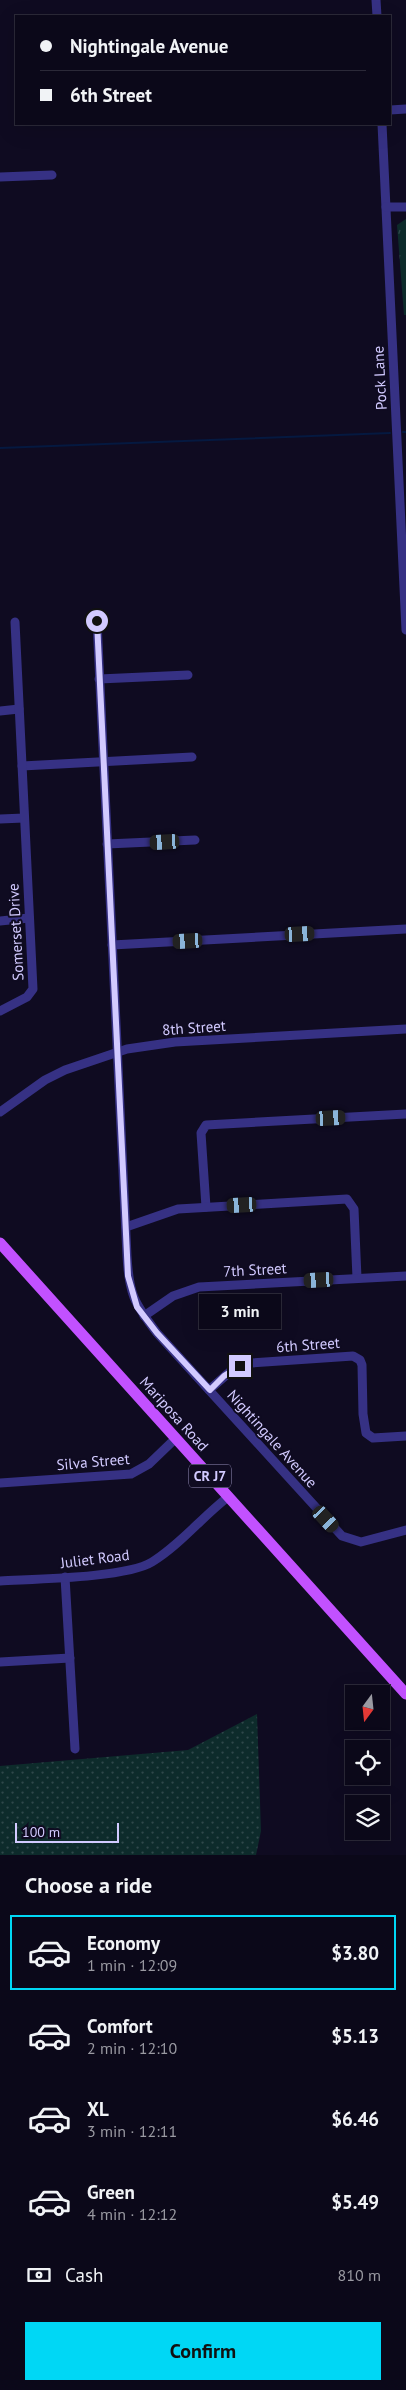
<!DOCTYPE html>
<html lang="en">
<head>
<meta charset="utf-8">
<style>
  :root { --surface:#0b0819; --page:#141122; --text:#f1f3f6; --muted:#9a9aa2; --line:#2b2938; --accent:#00d7f5 }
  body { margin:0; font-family:"PT Sans",sans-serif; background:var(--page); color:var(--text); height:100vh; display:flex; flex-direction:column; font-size:19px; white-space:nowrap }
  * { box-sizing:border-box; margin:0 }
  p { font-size:16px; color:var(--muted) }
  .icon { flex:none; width:28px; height:28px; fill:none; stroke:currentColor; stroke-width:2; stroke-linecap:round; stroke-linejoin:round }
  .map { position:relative; height:1855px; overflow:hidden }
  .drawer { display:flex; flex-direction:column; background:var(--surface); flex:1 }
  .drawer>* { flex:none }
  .hud { position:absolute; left:15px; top:15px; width:376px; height:110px; border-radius:0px; box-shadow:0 5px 20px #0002,0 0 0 1px var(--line); display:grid; align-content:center; height:110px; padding:0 25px; background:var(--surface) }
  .needle { width:32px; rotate:195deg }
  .fabs { position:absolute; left:345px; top:1685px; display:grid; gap:10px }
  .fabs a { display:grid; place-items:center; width:45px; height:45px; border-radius:0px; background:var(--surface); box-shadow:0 5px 20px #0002,0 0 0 1px var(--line); font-size:25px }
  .scale { position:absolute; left:15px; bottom:12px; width:104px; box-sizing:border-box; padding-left:5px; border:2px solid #d2caff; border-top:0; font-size:14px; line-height:18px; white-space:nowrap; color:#d2caff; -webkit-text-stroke:4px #0f0b21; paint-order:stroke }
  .end { position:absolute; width:22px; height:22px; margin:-11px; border:6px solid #d2caff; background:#111; box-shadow:0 0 0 2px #111 }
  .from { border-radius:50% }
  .bubble { position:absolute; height:35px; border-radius:0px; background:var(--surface); box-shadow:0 5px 20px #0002,0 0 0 1px var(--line); font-size:16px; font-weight:700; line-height:35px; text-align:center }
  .car { position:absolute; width:15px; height:30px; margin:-15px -8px; border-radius:6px; box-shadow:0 0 4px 1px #0007; background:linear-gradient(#222 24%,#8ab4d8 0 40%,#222 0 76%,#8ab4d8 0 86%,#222 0) }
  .hud b { display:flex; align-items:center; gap:18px; height:48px; font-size:19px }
  .hud b+b { border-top:1px solid var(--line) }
  .hud i { width:12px; height:12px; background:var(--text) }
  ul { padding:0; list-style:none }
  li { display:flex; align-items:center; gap:15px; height:75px; margin:0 10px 8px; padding:0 15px; border:2px solid transparent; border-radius:0px }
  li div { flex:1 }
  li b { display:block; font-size:19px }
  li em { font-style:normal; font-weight:700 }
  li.selected { border-color:var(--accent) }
  li>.icon { width:45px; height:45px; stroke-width:1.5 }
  h2 { padding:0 25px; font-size:22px; line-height:60px }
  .pay { display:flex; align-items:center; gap:12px; height:55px; padding:0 25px; font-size:19px }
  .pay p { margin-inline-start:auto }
  .cta { display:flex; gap:10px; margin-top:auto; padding:10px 25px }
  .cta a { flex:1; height:58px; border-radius:0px; background:var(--accent); color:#111; font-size:20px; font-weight:700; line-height:58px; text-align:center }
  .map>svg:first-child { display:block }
  .grass { fill:url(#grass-dots) }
  .park { fill:url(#park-tufts) }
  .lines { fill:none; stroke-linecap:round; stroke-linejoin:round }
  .stream { stroke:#051940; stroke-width:2 }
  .minor { stroke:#363184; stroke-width:9 }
  .major { stroke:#c251ff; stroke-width:11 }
  .route { stroke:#d2caff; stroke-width:6 }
  .labels { text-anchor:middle; stroke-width:4; stroke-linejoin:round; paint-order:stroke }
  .shield { fill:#0f0b21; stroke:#9891bc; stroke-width:1 }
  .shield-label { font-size:14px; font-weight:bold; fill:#d2caff }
  .street-label { font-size:15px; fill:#d2caff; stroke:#0f0b21 }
</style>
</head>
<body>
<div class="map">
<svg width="406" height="1855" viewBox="0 0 406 1855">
  <defs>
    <pattern id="grass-dots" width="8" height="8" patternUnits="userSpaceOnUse" patternTransform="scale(1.25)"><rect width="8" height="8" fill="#0d2b2b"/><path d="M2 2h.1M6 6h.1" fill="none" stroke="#2f484b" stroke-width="1.8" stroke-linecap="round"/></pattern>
    <pattern id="park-tufts" width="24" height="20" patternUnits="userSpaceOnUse" patternTransform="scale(1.25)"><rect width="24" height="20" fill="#0d2b2b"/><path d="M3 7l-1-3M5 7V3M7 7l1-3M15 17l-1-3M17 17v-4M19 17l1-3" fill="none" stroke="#2f484b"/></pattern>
  </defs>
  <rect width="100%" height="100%" fill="#0f0b21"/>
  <polygon class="grass" points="257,1714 261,1831 256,1855 0,1855 0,1766 188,1750"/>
  <polygon class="park" points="406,219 406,315 404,315 397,225"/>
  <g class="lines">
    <g class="stream">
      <polyline points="403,432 406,432"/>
      <polyline points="0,448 390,433"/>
    </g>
    <g class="minor">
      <polyline points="376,0 377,16"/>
      <polyline points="390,110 406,109"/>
      <polyline points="382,124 406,630"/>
      <polyline points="0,177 52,175"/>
      <polyline points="386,207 406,207"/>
      <path d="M97 621 127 1256C129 1294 134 1303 157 1333L342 1536 361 1542 406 1530"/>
      <polyline points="99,679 188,675"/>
      <polyline points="0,711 19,709"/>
      <polyline points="22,766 192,757"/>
      <polyline points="0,819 24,818"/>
      <polyline points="107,844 195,840"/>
      <polyline points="0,921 29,918"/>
      <polyline points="112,945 406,929"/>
      <polyline points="0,1011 27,997 33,989 15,622"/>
      <polyline points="0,1112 45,1080 65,1070 127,1049 175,1042 406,1029"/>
      <polyline points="206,1207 201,1133 206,1125 406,1114"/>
      <polyline points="126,1227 178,1209 347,1199 354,1209 357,1278"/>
      <polyline points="144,1316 173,1296 199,1287 406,1276"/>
      <polyline points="209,1390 232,1370 251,1363 353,1356 360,1360 362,1365 363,1414 366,1433 373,1438 406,1436"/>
      <polyline points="0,1483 131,1474 149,1464 176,1438"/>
      <polyline points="65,1577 75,1749"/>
      <path d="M0 1581C34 1579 126 1578 152 1562 180 1545 202 1517 228 1497"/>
      <polyline points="0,1662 70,1658"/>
    </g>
    <polyline class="major" points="0,1243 406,1694"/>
  </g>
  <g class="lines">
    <polyline class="route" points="97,621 128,1276 137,1307 157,1333 210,1390 224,1376 240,1366"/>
  </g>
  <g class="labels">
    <rect class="shield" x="189" y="1464.5" width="42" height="23" rx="4"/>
    <g class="shield-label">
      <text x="210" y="1481">CR J7</text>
    </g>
    <g class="street-label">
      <text transform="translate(380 378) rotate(-93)" y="5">Pock Lane</text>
      <text transform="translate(16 932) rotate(-93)" y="5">Somerset Drive</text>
      <text transform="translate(194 1028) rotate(-4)" y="5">8th Street</text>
      <text transform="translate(255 1270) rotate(-3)" y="5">7th Street</text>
      <text transform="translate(308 1345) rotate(-4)" y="5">6th Street</text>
      <text transform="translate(174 1414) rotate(48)" y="5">Mariposa Road</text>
      <text transform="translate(272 1439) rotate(48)" y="5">Nightingale Avenue</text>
      <text transform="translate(93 1462) rotate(-5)" y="5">Silva Street</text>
      <text transform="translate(95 1559) rotate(-7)" y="5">Juliet Road</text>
    </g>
  </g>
</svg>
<div class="fabs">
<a><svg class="needle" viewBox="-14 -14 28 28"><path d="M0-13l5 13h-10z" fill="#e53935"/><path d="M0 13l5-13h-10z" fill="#9a9aa2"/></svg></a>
<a><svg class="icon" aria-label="locate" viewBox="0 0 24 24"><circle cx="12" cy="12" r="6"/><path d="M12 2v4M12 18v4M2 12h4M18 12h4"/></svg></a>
<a><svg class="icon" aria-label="layers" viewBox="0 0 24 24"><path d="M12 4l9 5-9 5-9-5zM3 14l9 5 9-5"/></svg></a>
</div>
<div class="scale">100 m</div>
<i class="end from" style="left:97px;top:621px"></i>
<i class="end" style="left:240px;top:1366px"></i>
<div class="bubble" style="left:199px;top:1294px;width:82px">3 min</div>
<i class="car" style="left:165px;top:842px;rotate:267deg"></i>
<i class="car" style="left:300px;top:934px;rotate:87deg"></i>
<i class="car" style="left:188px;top:941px;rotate:267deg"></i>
<i class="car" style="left:331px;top:1118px;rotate:87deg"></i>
<i class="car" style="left:242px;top:1205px;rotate:267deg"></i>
<i class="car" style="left:319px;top:1280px;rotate:267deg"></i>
<i class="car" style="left:326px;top:1519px;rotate:137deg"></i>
<div class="hud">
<b><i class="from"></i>Nightingale Avenue</b>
<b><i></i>6th Street</b>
</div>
</div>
<section class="drawer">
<h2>Choose a ride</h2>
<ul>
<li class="selected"><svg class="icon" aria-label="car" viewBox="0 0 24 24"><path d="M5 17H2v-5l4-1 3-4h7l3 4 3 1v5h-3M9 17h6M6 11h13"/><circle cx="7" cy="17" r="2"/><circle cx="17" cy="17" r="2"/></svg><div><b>Economy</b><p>1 min · 12:09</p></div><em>$3.80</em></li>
<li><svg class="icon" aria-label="car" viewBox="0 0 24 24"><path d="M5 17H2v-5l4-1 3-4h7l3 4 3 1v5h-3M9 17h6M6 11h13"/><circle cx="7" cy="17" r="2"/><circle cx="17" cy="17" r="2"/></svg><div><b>Comfort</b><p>2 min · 12:10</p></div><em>$5.13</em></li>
<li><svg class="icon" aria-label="car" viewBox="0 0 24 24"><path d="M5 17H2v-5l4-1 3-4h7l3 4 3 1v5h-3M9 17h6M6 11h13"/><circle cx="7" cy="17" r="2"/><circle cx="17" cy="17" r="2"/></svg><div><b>XL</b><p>3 min · 12:11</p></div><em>$6.46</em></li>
<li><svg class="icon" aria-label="car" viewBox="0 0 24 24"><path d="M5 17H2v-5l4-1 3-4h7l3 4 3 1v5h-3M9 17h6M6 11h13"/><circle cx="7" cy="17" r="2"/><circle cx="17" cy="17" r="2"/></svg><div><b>Green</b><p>4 min · 12:12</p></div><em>$5.49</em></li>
</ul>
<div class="pay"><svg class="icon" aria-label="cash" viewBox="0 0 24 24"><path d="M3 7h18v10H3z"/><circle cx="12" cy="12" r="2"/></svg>Cash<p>810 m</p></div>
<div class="cta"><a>Confirm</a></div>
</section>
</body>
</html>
